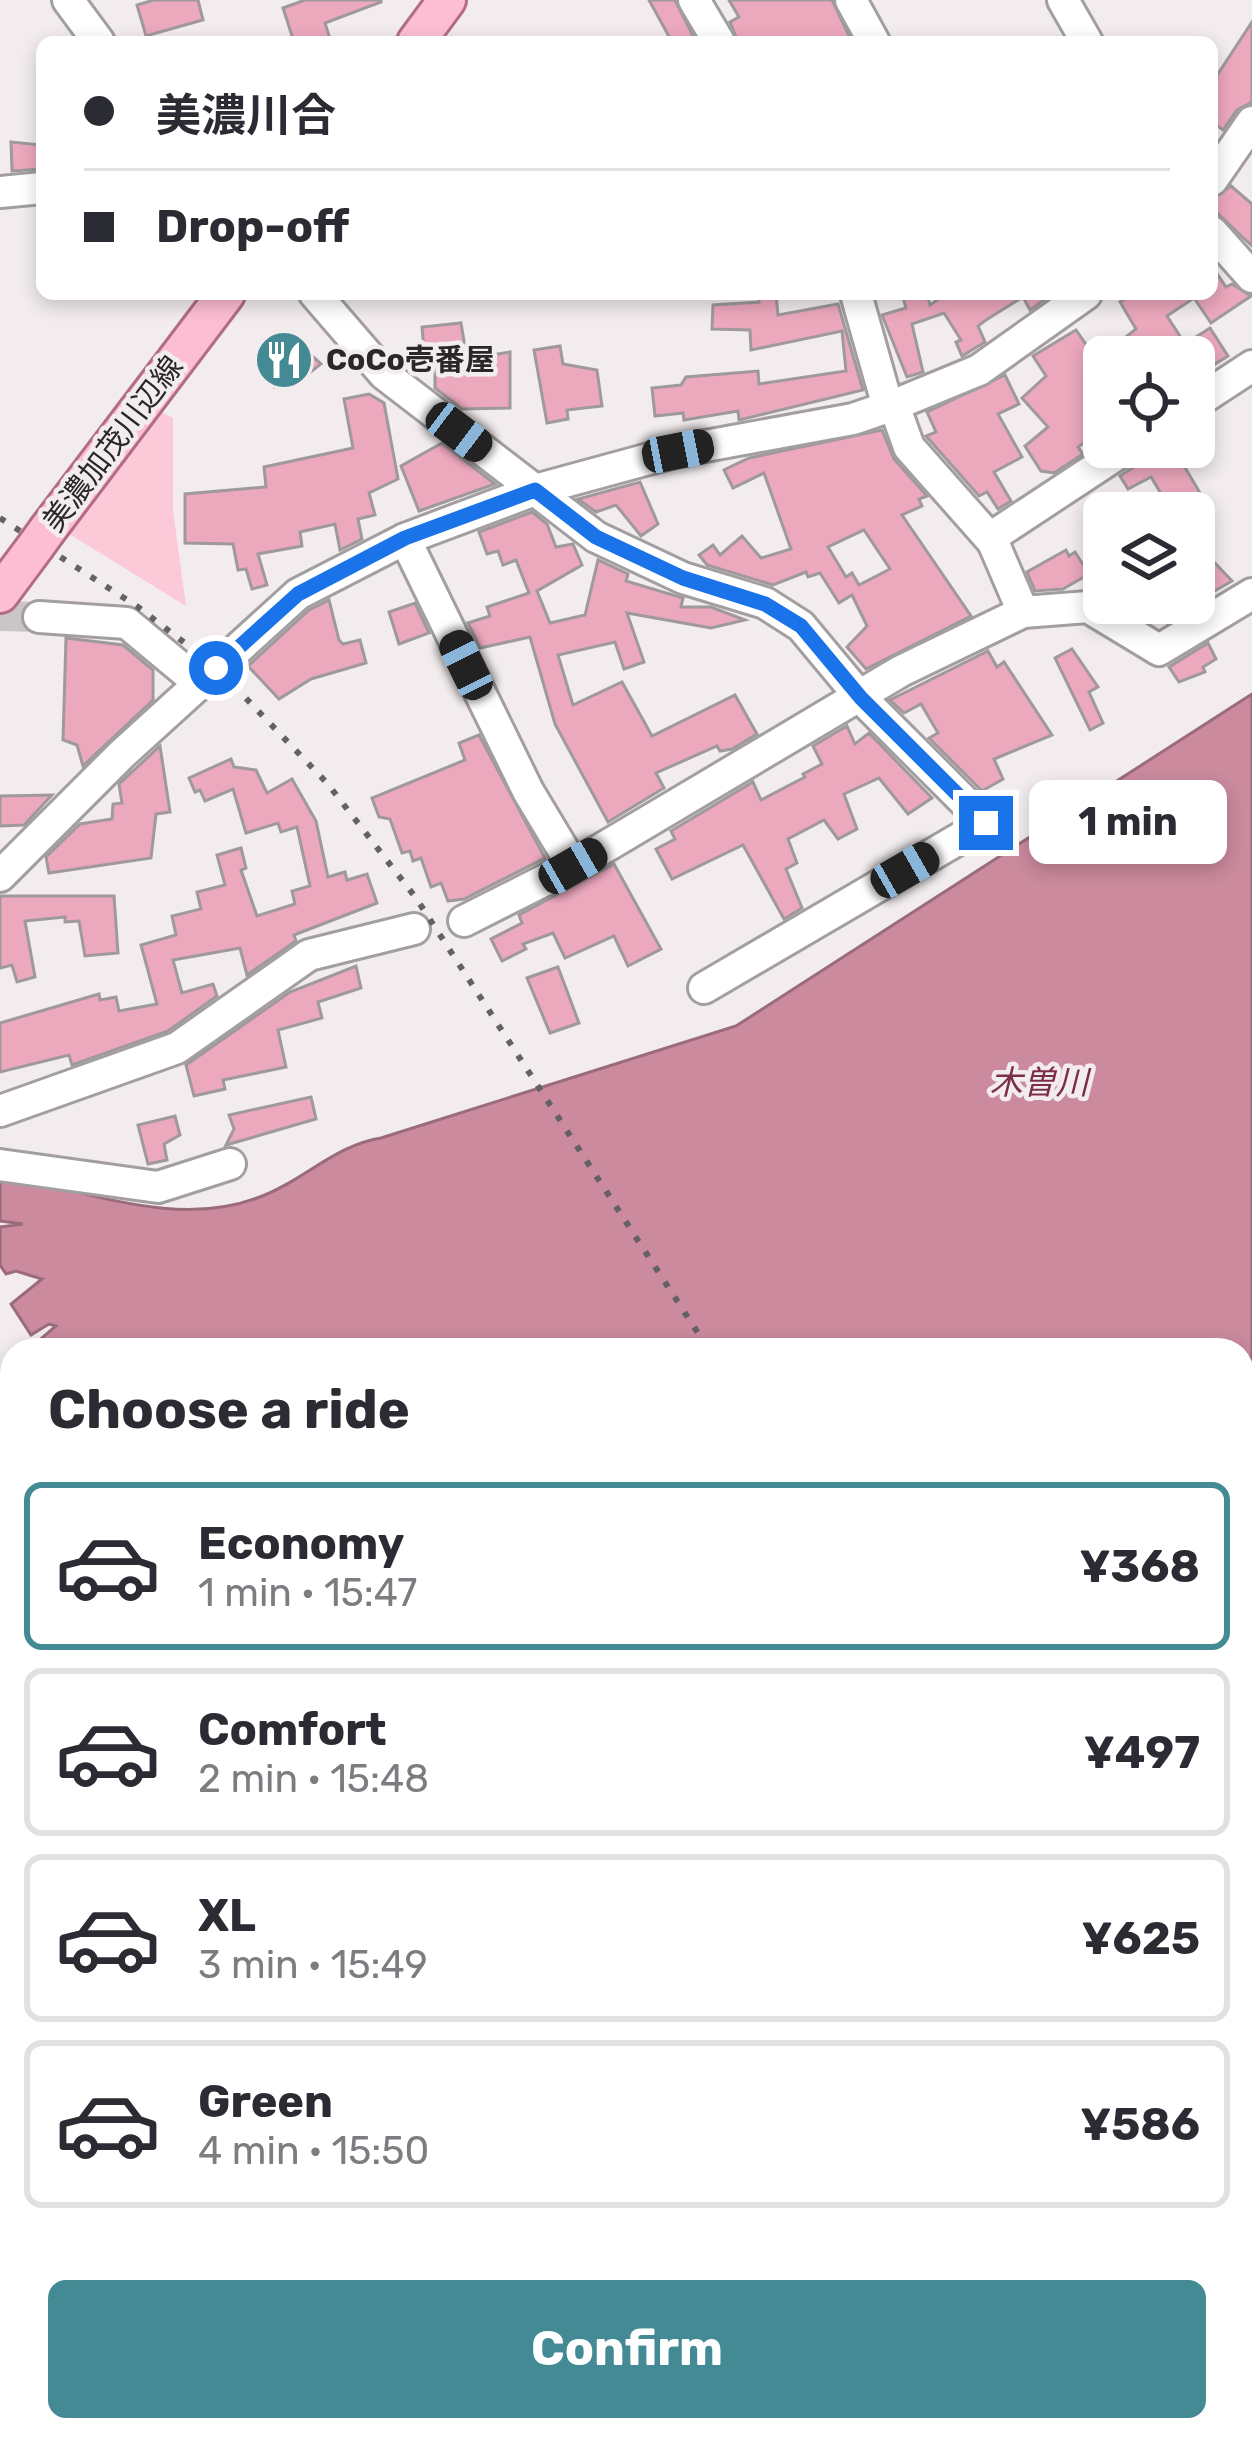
<!DOCTYPE html>
<html lang="en">
<head>
<meta charset="utf-8">
<style>
  :root { --surface:#fff; --page:#f7f7f7; --text:#2b2b33; --muted:#7c7c81; --line:#e1e1e2; --accent:#448a95 }
  body { margin:0; font-family:Rubik,"Noto Sans JP",sans-serif; background:var(--page); color:var(--text); height:100vh; display:flex; flex-direction:column; font-size:45px; white-space:nowrap }
  * { box-sizing:border-box; margin:0 }
  p { font-size:39px; color:var(--muted) }
  .icon { flex:none; width:66px; height:66px; fill:none; stroke:currentColor; stroke-width:2; stroke-linecap:round; stroke-linejoin:round }
  .map { position:relative; flex:1; overflow:hidden }
  .details { position:absolute; left:0px; top:1338px; width:1254px; height:1104px; display:flex; flex-direction:column; background:var(--surface); border-radius:36px 36px 0 0; box-shadow:0 6px 18px #0003 }
  .details>* { flex:none }
  .guide { position:absolute; left:36px; top:36px; width:1182px; height:264px; border-radius:18px; box-shadow:0 6px 18px #0003; display:grid; align-content:center; height:264px; padding:0 48px; background:var(--surface) }
  .tools { position:absolute; left:1083px; top:336px; display:grid; gap:24px }
  .tools a { display:grid; place-items:center; width:132px; height:132px; border-radius:18px; background:var(--surface); box-shadow:0 6px 18px #0003; font-size:60px }
  .end { position:absolute; width:54px; height:54px; margin:-27px; border:15px solid #1a73e8; background:#fff; box-shadow:0 0 0 6px #fff }
  .from { border-radius:50% }
  .bubble { position:absolute; height:84px; border-radius:18px; background:var(--surface); box-shadow:0 6px 18px #0003; font-size:39px; font-weight:700; line-height:84px; text-align:center }
  .car { position:absolute; width:36px; height:72px; margin:-36px -18px; border-radius:15px; box-shadow:0 0 9px 3px #0007; background:linear-gradient(#222 24%,#8ab4d8 0 40%,#222 0 76%,#8ab4d8 0 86%,#222 0) }
  .guide b { display:flex; align-items:center; gap:42px; height:114px; font-size:45px }
  .guide b+b { border-top:3px solid var(--line) }
  .guide i { width:30px; height:30px; background:var(--text) }
  ul { padding:0; list-style:none }
  li { display:flex; align-items:center; gap:36px; height:168px; margin:0 24px 18px; padding:0 24px; border:6px solid var(--line); border-radius:18px }
  li div { flex:1 }
  li b { display:block; font-size:45px }
  li em { font-style:normal; font-weight:700 }
  li.on { border-color:var(--accent) }
  li>.icon { width:108px; height:108px; stroke-width:1.5 }
  h2 { padding:0 48px; font-size:54px; line-height:144px }
  .action { display:flex; gap:24px; margin-top:auto; padding:24px 48px }
  .action a { flex:1; height:138px; border-radius:18px; background:var(--accent); color:#fff; font-size:48px; font-weight:700; line-height:138px; text-align:center }
  .map>svg:first-child { display:block }
  .green { fill:#fcc9d8 }
  .water { fill:#cb8a9e; stroke:#9a6c7a; stroke-width:3 }
  .building { fill:#eca8bd; stroke:#9f999b; stroke-width:3; fill-rule:evenodd }
  .lines { fill:none; stroke-linecap:round; stroke-linejoin:round }
  .minor-tunnel { stroke:#cac5c6; stroke-width:30; stroke-dasharray:30 15; stroke-linecap:butt }
  .minor-casing { stroke:#a39e9f; stroke-width:36 }
  .major-casing { stroke:#b26d84; stroke-width:42 }
  .minor { stroke:#fff; stroke-width:30 }
  .major { stroke:#fdbed3; stroke-width:36 }
  .rail { stroke:#646162; stroke-width:6; stroke-dasharray:6 12; stroke-linecap:butt }
  .major-bridge-casing { stroke:#b26d84; stroke-width:42; stroke-linecap:butt }
  .major-bridge { stroke:#fdbed3; stroke-width:36 }
  .route { stroke:#1a73e8; stroke-width:15 }
  .labels { text-anchor:middle; stroke-width:9; stroke-linejoin:round; paint-order:stroke }
  .poi-label { font-size:30px; font-weight:bold; fill:#292727; stroke:#f2ecee; text-anchor:start }
  .street-label { font-size:30px; fill:#292727; stroke:#f2ecee }
  .water-label { font-size:33px; font-style:italic; fill:#7c2d4c; stroke:#f2ecee }
</style>
</head>
<body>
<div class="map">
<svg width="1252" height="2442" viewBox="0 0 1252 2442">
  <rect width="100%" height="100%" fill="#f2ecee"/>
  <polygon class="green" points="155,409 173,418 173,510 186,606 66,532"/>
  <g class="water">
    <path d="M1252 694V1694L1242 1703V1350H41L36 1343 56 1326 49 1324 31 1335 11 1304 42 1279 16 1271 6 1274 0 1265V1227L23 1224 0 1221V1175C84 1189 174 1229 257 1198 302 1182 335 1145 381 1138L736 1026Z"/>
    <polygon points="0,1546 12,1564 12,2405 0,2409"/>
  </g>
  <g class="building">
    <polygon points="154,0 198,0 203,20 146,36 137,5"/>
    <polygon points="305,0 381,0 381,2 325,23 331,42 294,42 283,8"/>
    <polygon points="649,0 675,0 696,42 672,42"/>
    <polygon points="729,0 832,0 852,42 738,42 730,22 739,17"/>
    <polygon points="1252,22 1252,102 1237,110 1223,130 1212,122 1212,83"/>
    <polygon points="11,142 42,145 42,169 12,171"/>
    <polygon points="1231,186 1252,204 1252,246 1212,208 1212,199"/>
    <polygon points="1212,266 1226,287 1232,284 1251,296 1211,323 1194,298 1167,316 1185,344 1210,328 1228,356 1194,377 1194,357 1104,357 1104,428 1078,447 1083,454 1054,473 1041,471 1025,446 1048,427 1022,398 1046,376 1033,356 1076,330 1097,360 1136,329 1120,302 1132,294 1212,294"/>
    <polygon points="758,294 776,294 778,315 838,304 863,390 739,420 738,411 684,420 683,413 655,416 652,388 681,385 686,377 758,371 759,384 846,371 842,331 751,350 750,330 712,329 713,305 759,302"/>
    <polygon points="902,294 927,294 930,305 946,294 1040,294 1044,300 1030,310 1023,297 986,320 978,326 985,342 962,356 956,342 961,340 944,313 912,324 923,372 907,377 882,315 906,308"/>
    <polygon points="461,323 467,359 510,352 510,408 462,409 435,388 435,370 426,371 422,327"/>
    <polygon points="294,339 321,364 308,374 301,365 274,387 258,367"/>
    <polygon points="560,346 563,364 597,370 602,406 567,410 568,419 547,423 534,350"/>
    <polygon points="1005,375 1019,404 998,414 1022,457 994,472 1011,501 998,509 987,492 979,496 926,436 936,432 927,412"/>
    <polygon points="369,394 384,403 398,479 369,493 375,515 358,519 362,539 340,550 335,524 300,532 302,546 258,554 267,585 252,589 246,569 238,570 233,544 185,543 185,494 266,487 264,467 353,448 344,399"/>
    <path d="M882 430 894 459 927 496 919 499 922 506 902 515 971 616 866 669 847 647 867 626 852 595 839 603 820 573 808 577 806 572 773 585 707 565 699 555 713 545 720 555 742 536 761 558 791 549 764 473 733 488 724 470 749 458ZM864 530 890 569 859 585 852 573 846 577 828 547Z"/>
    <polygon points="442,443 495,484 419,511 401,466"/>
    <polygon points="1147,447 1160,447 1171,464 1180,459 1200,493 1171,510 1151,477 1128,489 1120,476 1140,463"/>
    <polygon points="640,482 658,524 641,536 616,505 596,512 578,499"/>
    <polygon points="532,512 547,524 556,547 573,544 582,565 537,591 550,623 585,615 598,560 628,574 626,581 683,598 681,607 711,607 745,620 711,628 627,613 644,662 624,669 615,642 558,655 573,705 622,682 652,736 735,695 757,734 732,749 720,751 717,746 656,773 664,788 608,822 555,724 530,637 480,648 468,623 490,616 487,607 529,593 516,560 503,565 498,551 487,554 479,532"/>
    <polygon points="1194,541 1232,581 1194,603"/>
    <polygon points="1066,550 1069,556 1075,552 1089,574 1063,589 1035,591 1027,572"/>
    <polygon points="329,600 339,640 343,644 360,640 366,663 311,679 279,699 248,666 309,610"/>
    <polygon points="415,603 429,633 399,644 389,612"/>
    <polygon points="66,638 123,645 153,670 153,700 83,766 77,745 63,740"/>
    <polygon points="1208,643 1216,659 1203,667 1205,672 1179,682 1169,667"/>
    <polygon points="1072,649 1098,687 1089,692 1103,723 1090,730 1055,658"/>
    <polygon points="988,651 997,667 1004,662 1052,735 994,759 1003,779 982,791 929,738 938,733 921,704 904,713 890,700"/>
    <polygon points="847,726 855,744 869,733 932,798 908,814 879,778 844,794 857,829 838,839 824,820 788,839 797,863 786,869 802,908 784,919 743,845 672,879 656,849 675,839 671,831 753,782 761,800 805,777 803,774 822,764 813,746"/>
    <polygon points="479,735 545,858 464,899 448,901 441,883 431,887 421,858 413,861 410,851 402,853 390,819 379,817 372,798 465,760 459,743"/>
    <polygon points="160,746 170,812 156,814 151,858 49,873 46,857 80,824 112,819 113,804 122,803 119,784"/>
    <polygon points="231,759 234,767 256,770 267,793 292,779 316,821 328,877 345,872 347,880 367,874 377,903 294,935 296,941 247,975 240,948 173,960 182,993 213,984 217,996 168,1031 72,1065 69,1055 0,1072 0,1023 99,994 100,1000 116,997 119,1011 157,1004 141,945 176,935 172,916 201,909 197,892 225,885 217,855 241,848 246,868 241,870 257,916 295,904 292,891 310,886 297,827 281,832 278,823 246,833 233,789 205,801 200,790 195,792 189,778"/>
    <polygon points="52,795 24,825 0,826 0,796"/>
    <polygon points="614,864 661,949 628,966 614,936 565,958 553,933 523,944 526,949 502,961 491,939 522,923 519,915"/>
    <polygon points="0,896 114,896 118,953 85,956 79,921 65,922 65,917 25,921 35,977 17,982 12,965 0,968"/>
    <polygon points="356,966 361,988 318,1002 322,1018 278,1030 286,1067 223,1080 225,1089 194,1096 186,1065 290,992"/>
    <polygon points="558,967 579,1023 550,1033 527,978"/>
    <polygon points="311,1097 316,1119 226,1145 234,1129 229,1115"/>
    <polygon points="175,1116 180,1135 164,1144 167,1160 148,1164 138,1125"/>
  </g>
  <g class="lines">
    <polyline class="minor-tunnel" points="0,616 39,617"/>
    <defs>
      <g id="minor">
        <polyline points="68,0 99,42"/>
        <polyline points="694,0 719,42"/>
        <polyline points="851,0 874,42"/>
        <polyline points="1063,0 1087,42"/>
        <polyline points="1212,180 1252,122"/>
        <polyline points="0,192 42,188"/>
        <polyline points="1212,232 1252,277"/>
        <polyline points="315,294 384,374 596,537 683,578 765,603 801,626 861,698 986,823 704,988"/>
        <polyline points="856,294 888,407"/>
        <polyline points="1194,404 1252,366"/>
        <polyline points="990,538 1128,447"/>
        <polyline points="405,539 528,791 573,866"/>
        <polyline points="1023,612 1088,607 1159,650 1252,594"/>
        <polyline points="39,617 127,623 199,683"/>
        <polyline points="0,876 122,754 298,594 405,539 535,490 678,451 853,419 894,405 979,370 1086,294"/>
        <polyline points="464,921 573,866 901,671 1023,612 993,542 909,447 894,405"/>
        <polyline points="0,1111 177,1048 309,955 414,929"/>
        <polyline points="0,1165 158,1187 230,1164"/>
        <polyline points="1242,1767 1252,1761"/>
        <polyline points="1242,1937 1252,1952"/>
        <polyline points="1242,2367 1252,2357"/>
        <polyline points="385,2430 393,2442"/>
        <polyline points="105,2442 154,2430"/>
        <polyline points="1165,2442 1177,2430"/>
      </g>
      <g id="major">
        <polyline points="416,42 447,0"/>
        <polyline points="48,529 226,294"/>
        <polyline points="0,594 35,547"/>
      </g>
    </defs>
    <use href="#minor" class="minor-casing"/>
    <use href="#major" class="major-casing"/>
    <use href="#minor" class="minor"/>
    <use href="#major" class="major"/>
    <g class="rail">
      <polyline points="0,518 138,607 216,667 327,783 416,898 709,1350"/>
      <polyline points="1242,2171 1252,2186"/>
    </g>
    <defs>
      <polyline id="major-bridge" points="35,547 48,529"/>
    </defs>
    <use href="#major-bridge" class="major-bridge-casing"/>
    <use href="#major-bridge" class="major-bridge"/>
  </g>
  <g class="lines">
    <polyline class="route" points="216,668 298,594 405,538 535,490 596,537 683,578 765,604 801,626 861,698 986,823"/>
  </g>
  <defs>
    <symbol id="restaurant-disc" viewBox="-11 -11 22 22"><circle r="9.5" fill="#448a95" stroke="#f2ecee"/><path d="M-5-6h1v4h1v-4h1v4h1v-4h1v5L-1.5 .5V6h-2V.5L-5-1ZM5-6V6H3V1.5H1.5Q1.5-4 5-6Z" fill="#fff"/></symbol>
  </defs>
  <g fill-rule="evenodd">
    <use href="#restaurant-disc" x="251" y="327" width="66" height="66"/>
  </g>
  <g class="labels">
    <g class="poi-label">
      <text x="326" y="370">CoCo壱番屋</text>
    </g>
    <g class="street-label">
      <text transform="translate(113 444) rotate(-53)" y="10">美濃加茂川辺線</text>
    </g>
    <g class="water-label">
      <text x="1039" y="1094">木曽川</text>
    </g>
  </g>
</svg>
<div class="tools">
<a><svg class="icon" aria-label="locate" viewBox="0 0 24 24"><circle cx="12" cy="12" r="6"/><path d="M12 2v4M12 18v4M2 12h4M18 12h4"/></svg></a>
<a><svg class="icon" aria-label="layers" viewBox="0 0 24 24"><path d="M12 4l9 5-9 5-9-5zM3 14l9 5 9-5"/></svg></a>
</div>
<i class="end from" style="left:216px;top:668px"></i>
<i class="end" style="left:986px;top:823px"></i>
<div class="bubble" style="left:1029px;top:780px;width:198px">1 min</div>
<i class="car" style="left:459px;top:432px;rotate:127deg"></i>
<i class="car" style="left:678px;top:451px;rotate:79deg"></i>
<i class="car" style="left:466px;top:665px;rotate:334deg"></i>
<i class="car" style="left:573px;top:866px;rotate:60deg"></i>
<i class="car" style="left:905px;top:870px;rotate:60deg"></i>
<div class="guide">
<b><i class="from"></i>美濃川合</b>
<b><i></i>Drop-off</b>
</div>
<section class="details">
<h2>Choose a ride</h2>
<ul>
<li class="on"><svg class="icon" aria-label="car" viewBox="0 0 24 24"><path d="M5 17H2v-5l4-1 3-4h7l3 4 3 1v5h-3M9 17h6M6 11h13"/><circle cx="7" cy="17" r="2"/><circle cx="17" cy="17" r="2"/></svg><div><b>Economy</b><p>1 min · 15:47</p></div><em>¥368</em></li>
<li><svg class="icon" aria-label="car" viewBox="0 0 24 24"><path d="M5 17H2v-5l4-1 3-4h7l3 4 3 1v5h-3M9 17h6M6 11h13"/><circle cx="7" cy="17" r="2"/><circle cx="17" cy="17" r="2"/></svg><div><b>Comfort</b><p>2 min · 15:48</p></div><em>¥497</em></li>
<li><svg class="icon" aria-label="car" viewBox="0 0 24 24"><path d="M5 17H2v-5l4-1 3-4h7l3 4 3 1v5h-3M9 17h6M6 11h13"/><circle cx="7" cy="17" r="2"/><circle cx="17" cy="17" r="2"/></svg><div><b>XL</b><p>3 min · 15:49</p></div><em>¥625</em></li>
<li><svg class="icon" aria-label="car" viewBox="0 0 24 24"><path d="M5 17H2v-5l4-1 3-4h7l3 4 3 1v5h-3M9 17h6M6 11h13"/><circle cx="7" cy="17" r="2"/><circle cx="17" cy="17" r="2"/></svg><div><b>Green</b><p>4 min · 15:50</p></div><em>¥586</em></li>
</ul>
<div class="action"><a>Confirm</a></div>
</section>
</div>
</body>
</html>
